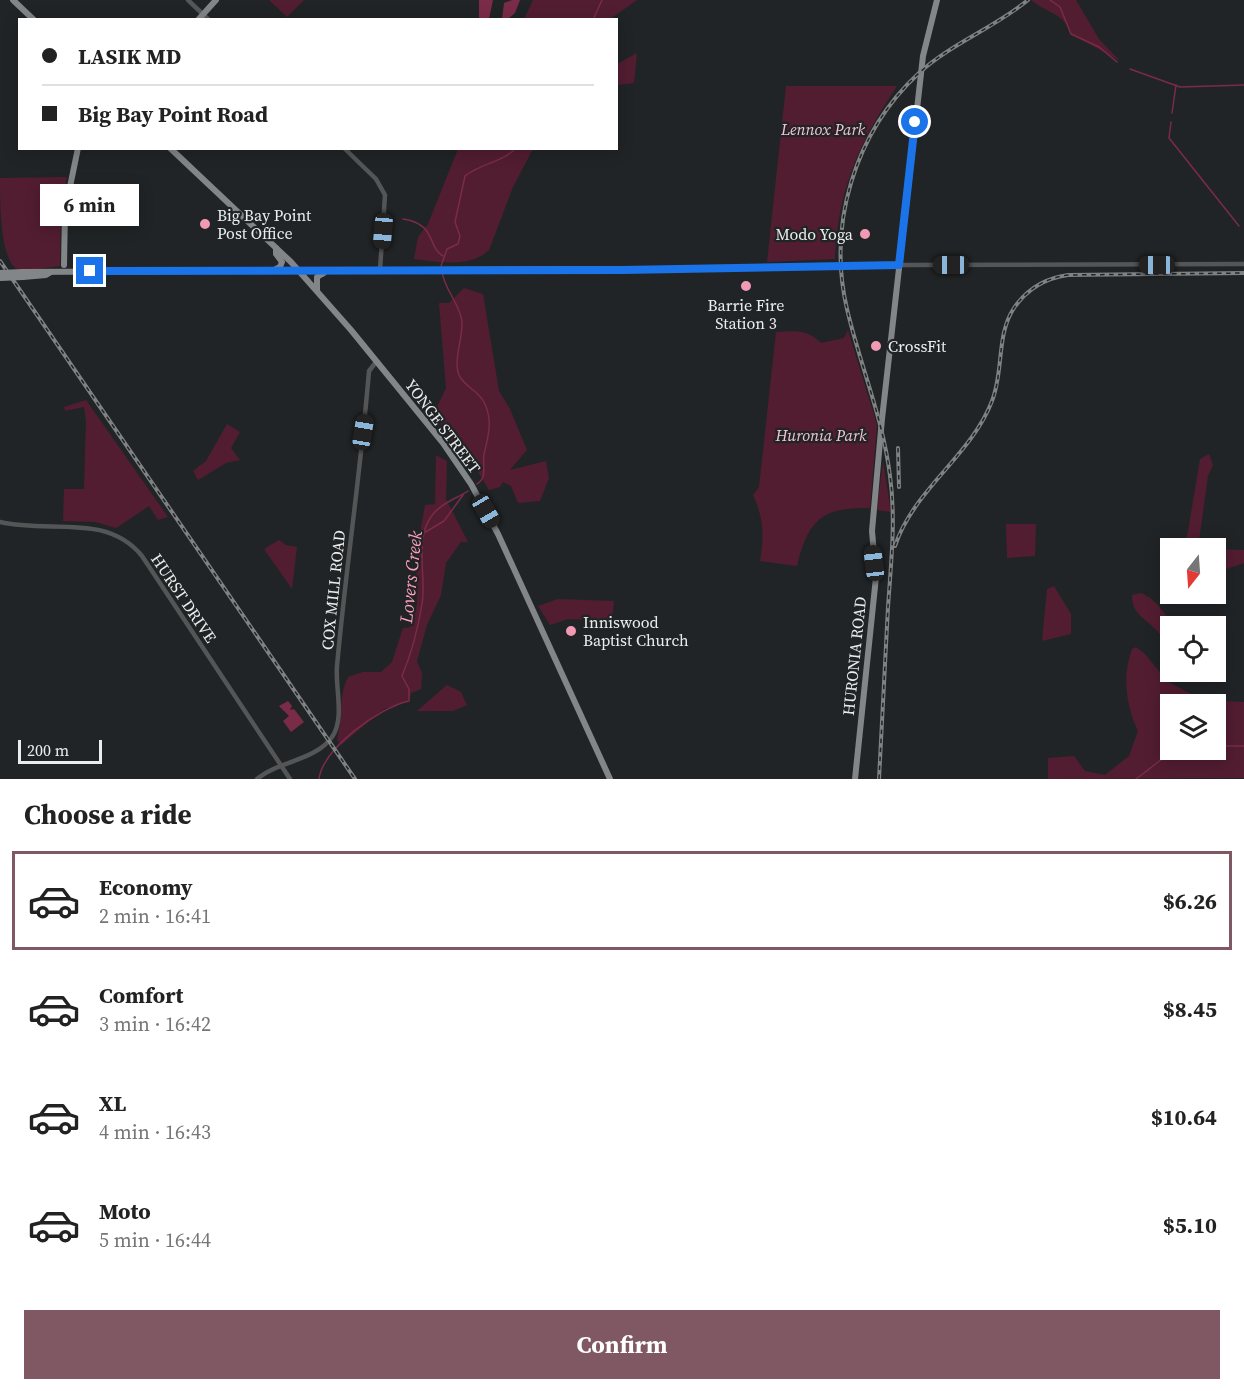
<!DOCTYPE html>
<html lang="en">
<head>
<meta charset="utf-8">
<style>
  :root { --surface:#fff; --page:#f2f2f2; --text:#222; --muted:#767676; --line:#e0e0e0; --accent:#7f5864 }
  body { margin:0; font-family:"Source Serif 4",serif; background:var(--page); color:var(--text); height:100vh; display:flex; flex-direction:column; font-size:22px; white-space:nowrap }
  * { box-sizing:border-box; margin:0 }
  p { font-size:20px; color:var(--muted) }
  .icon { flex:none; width:33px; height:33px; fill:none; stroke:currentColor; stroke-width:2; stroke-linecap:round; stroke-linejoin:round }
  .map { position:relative; height:779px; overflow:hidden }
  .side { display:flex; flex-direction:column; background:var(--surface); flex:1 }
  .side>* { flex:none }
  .banner { position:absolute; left:18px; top:18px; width:600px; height:132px; border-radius:0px; box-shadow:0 3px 15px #0003; display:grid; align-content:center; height:132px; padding:0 24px; background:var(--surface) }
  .needle { width:39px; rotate:197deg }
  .buttons { position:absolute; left:1160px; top:538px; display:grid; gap:12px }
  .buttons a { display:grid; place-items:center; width:66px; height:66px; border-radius:0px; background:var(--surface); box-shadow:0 3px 15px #0003; font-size:30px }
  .scale { position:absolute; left:18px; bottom:15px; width:84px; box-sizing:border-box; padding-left:6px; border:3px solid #eaeced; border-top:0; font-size:16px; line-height:21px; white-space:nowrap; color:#eaeced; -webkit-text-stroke:4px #212426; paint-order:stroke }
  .end { position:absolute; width:27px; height:27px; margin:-14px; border:8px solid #1a73e8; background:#fff; box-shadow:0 0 0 3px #fff }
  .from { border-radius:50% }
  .bubble { position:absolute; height:42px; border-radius:0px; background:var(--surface); box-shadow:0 3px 15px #0003; font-size:20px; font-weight:700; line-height:42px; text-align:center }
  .car { position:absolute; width:18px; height:36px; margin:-18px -9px; border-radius:8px; box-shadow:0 0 4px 2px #0007; background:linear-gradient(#222 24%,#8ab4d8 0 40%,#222 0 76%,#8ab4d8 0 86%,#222 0) }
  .banner b { display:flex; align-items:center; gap:21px; height:57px; font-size:22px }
  .banner b+b { border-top:2px solid var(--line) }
  .banner i { width:15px; height:15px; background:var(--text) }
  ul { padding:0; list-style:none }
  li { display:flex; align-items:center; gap:18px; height:99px; margin:0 12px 9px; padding:0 12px; border:3px solid transparent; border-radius:0px }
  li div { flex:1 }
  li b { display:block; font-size:22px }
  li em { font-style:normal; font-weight:700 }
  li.current { border-color:var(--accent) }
  li>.icon { width:54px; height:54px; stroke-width:1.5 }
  h2 { padding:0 24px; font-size:27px; line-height:72px }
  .button { display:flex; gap:12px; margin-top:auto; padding:12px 24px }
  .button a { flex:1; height:69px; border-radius:0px; background:var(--accent); color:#fff; font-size:24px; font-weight:700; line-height:69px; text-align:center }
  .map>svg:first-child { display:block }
  .green { fill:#521d30; fill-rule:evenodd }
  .water { fill:#7a2b48 }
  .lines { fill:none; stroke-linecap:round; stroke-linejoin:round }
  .stream { stroke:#7a2b48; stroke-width:1.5 }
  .minor { stroke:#545556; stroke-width:4.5 }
  .major { stroke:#838688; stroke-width:6 }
  .rail-casing { stroke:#7f8283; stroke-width:4 }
  .rail { stroke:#212426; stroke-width:1.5; stroke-dasharray:4.5; stroke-linecap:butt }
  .major-bridge { stroke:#838688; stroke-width:6 }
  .route { stroke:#1a73e8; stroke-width:8 }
  .poi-dot { fill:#f19ab4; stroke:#212426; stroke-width:2 }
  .labels { text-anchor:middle; stroke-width:4.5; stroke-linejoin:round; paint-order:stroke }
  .park-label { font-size:16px; font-style:italic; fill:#f4c4d1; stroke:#212426 }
  .poi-label { font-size:16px; fill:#eaeced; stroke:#212426; text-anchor:start }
  .street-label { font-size:16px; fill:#eaeced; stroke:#212426 }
  .water-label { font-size:18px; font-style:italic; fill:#ffa1bd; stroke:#212426 }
</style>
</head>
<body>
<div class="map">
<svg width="1244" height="779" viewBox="0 0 1244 779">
  <rect width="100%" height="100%" fill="#212426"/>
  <g class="green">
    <polygon points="269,0 304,0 287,17"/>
    <polygon points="533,0 637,0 610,19 524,19"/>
    <path d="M1031 0H1076L1099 39 1120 61 1071 34C1065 13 1046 13 1031 0Z"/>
    <polygon points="637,53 634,83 617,85 617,64"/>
    <path d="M786 86H897C859 143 838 189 835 259L767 262Z"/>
    <path d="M458 149H533L513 187 489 250C471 268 437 262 414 259L418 237 428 224Z"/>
    <path d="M67 177 61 206 60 266C51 267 24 272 17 269 0 259 0 202 0 178Z"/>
    <polygon points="464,288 483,294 499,391 510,409 527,450 510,470 546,461 549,478 540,501 518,503 511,486 503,482 500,487 489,490 477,470 451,441 434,413 446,388 439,303 449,303"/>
    <path d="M848 330 877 425 870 508C823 507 808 519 797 566L760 561C764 537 764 518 753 495L759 487 776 332C796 331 807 329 821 343L844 338Z"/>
    <polygon points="86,400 168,517 158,520 149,506 116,528 95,522 63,521 64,489 84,489 86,421 84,407 65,411 64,407"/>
    <polygon points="227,424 240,432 231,448 240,460 226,463 198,480 193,471 206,461"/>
    <polygon points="1209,454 1213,465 1208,476 1198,548 1205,549 1185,549 1200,459"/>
    <path d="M436 455 447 461 446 499 468 542H461L446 563 441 595 427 625 417 661 422 673 421 689 411 693 409 701 384 709 341 745 337 740C343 718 338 697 348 677L363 672H381L392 662 403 628 411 627 417 604 416 555 425 505 435 504Z"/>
    <polygon points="883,461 891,512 877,510"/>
    <polygon points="1006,524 1036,524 1035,556 1007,558"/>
    <polygon points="279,540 286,545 297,547 292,589 264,549"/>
    <polygon points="1215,549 1244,550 1244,563 1215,573"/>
    <polygon points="1054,586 1071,614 1071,634 1042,641 1047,589"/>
    <path d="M1140 593C1156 598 1165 614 1174 627H1170V647C1165 643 1163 637 1158 632 1147 619 1131 614 1132 595Z"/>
    <polygon points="558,599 614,601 612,621 568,619 550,625 538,606"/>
    <path d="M1136 647 1145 654 1167 681 1202 700 1244 702V778L1048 779V758L1074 756 1085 771 1105 775 1129 756 1138 731C1126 706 1122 676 1132 649ZM1170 705H1215V750H1170Z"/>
    <polygon points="447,685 461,692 467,705 453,711 417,711"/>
  </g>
  <g class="water">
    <polygon points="479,0 493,0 489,19 479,19"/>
    <polygon points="512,0 520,0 515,13 508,19 502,19 504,3"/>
    <polygon points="288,701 292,706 290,710 294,709 304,722 291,732 283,721 289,716 279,706"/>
  </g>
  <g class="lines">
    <g class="stream">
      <polyline points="1050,0 1060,7 1071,34 1099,47 1117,62"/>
      <polyline points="593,20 602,0"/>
      <polyline points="1130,69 1180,87 1244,85"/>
      <polyline points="1172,113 1176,85"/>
      <polyline points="1171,122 1169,138 1239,226"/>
      <path d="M403 219C437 224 427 247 443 256"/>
      <path d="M441 266 447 249 458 244 460 236 455 222 465 176C481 163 502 163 516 148"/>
      <path d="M442 271C444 290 460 303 462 322 463 339 452 363 460 377 467 388 480 392 485 404 493 422 488 437 484 454 482 466 488 477 477 484"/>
      <polyline points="424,533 444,521 463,495"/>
      <polyline points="1215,746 1244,746"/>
      <path d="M319 779C323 748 380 707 409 701V689L402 676C412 652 418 629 422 604 427 574 413 539 433 514 443 502 456 499 468 491"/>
      <polyline points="1136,779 1162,759 1191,750"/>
    </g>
    <g class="minor">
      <polyline points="188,0 209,20"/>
      <polyline points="344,148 376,179 385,195 380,270"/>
      <polyline points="610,269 899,265 1244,264"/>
      <path d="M0 522C49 534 106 512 142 556L290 779"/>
      <path d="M257 779C278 761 315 761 332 737 345 719 335 687 337 666 346 567 361 469 369 371L376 362"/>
    </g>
    <g class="major">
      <polyline points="13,0 34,20"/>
      <polyline points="198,20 216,0"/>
      <polyline points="170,148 291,262 351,330 443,443 471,484 498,534 610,779"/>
      <polyline points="276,248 276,254 282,262 280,267 276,269"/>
      <polyline points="64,265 65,211 78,148"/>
      <polyline points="23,272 610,269"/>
      <polyline points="23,277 46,275 51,272"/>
      <polyline points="317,290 317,277 324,273"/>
      <polyline points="855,779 876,577 872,531 882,419 923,56 937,0"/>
    </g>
    <defs>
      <g id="rail">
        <polyline points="0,261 355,779"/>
        <polyline points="898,448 899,487"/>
        <path d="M895 546C914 489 971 456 992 401 1004 371 996 335 1014 308 1027 289 1046 278 1068 275L1244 273"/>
        <path d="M879 779C882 722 885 664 888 607 891 563 896 519 890 476 883 418 860 365 847 309 827 224 855 132 919 73 952 43 994 28 1028 0"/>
      </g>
    </defs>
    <use href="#rail" class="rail-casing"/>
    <use href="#rail" class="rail"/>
    <g class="major-bridge">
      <polyline points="0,273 23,272"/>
      <polyline points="1,278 23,277"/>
    </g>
  </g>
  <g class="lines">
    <polyline class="route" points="90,271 622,270 899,265 915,122"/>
  </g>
  <g class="poi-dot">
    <circle cx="205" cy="224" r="6"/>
    <circle cx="865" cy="234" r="6"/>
    <circle cx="746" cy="286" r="6"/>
    <circle cx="876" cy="346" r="6"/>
    <circle cx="571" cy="631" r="6"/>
  </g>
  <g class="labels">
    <g class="park-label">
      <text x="823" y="135">Lennox Park</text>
      <text x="821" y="441">Huronia Park</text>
    </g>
    <g class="poi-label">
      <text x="217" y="221">Big Bay Point<tspan x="217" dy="18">Post Office</tspan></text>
      <text x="853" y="240" text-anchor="end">Modo Yoga</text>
      <text x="746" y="311" text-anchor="middle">Barrie Fire<tspan x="746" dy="18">Station 3</tspan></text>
      <text x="888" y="352">CrossFit</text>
      <text x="583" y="628">Inniswood<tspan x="583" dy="18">Baptist Church</tspan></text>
    </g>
    <g class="street-label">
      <text transform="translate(443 426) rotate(53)" y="6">YONGE STREET</text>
      <text transform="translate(333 590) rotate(-84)" y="6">COX MILL ROAD</text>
      <text transform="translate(184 598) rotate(56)" y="6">HURST DRIVE</text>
      <text transform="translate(854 656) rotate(-84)" y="6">HURONIA ROAD</text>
    </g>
    <g class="water-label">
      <text transform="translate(411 577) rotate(-84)" y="6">Lovers Creek</text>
    </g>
  </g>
</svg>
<div class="buttons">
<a><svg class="needle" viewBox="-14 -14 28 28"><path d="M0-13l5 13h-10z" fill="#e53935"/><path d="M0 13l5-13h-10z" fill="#767676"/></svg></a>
<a><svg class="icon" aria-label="locate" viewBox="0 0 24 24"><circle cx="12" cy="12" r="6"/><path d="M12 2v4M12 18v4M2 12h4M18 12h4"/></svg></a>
<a><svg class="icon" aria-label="layers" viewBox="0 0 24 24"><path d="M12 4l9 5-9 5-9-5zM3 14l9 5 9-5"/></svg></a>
</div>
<div class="scale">200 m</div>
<i class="end from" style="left:915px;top:122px"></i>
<i class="end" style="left:90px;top:271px"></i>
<div class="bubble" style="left:40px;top:184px;width:99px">6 min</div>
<i class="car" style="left:383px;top:231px;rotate:185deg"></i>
<i class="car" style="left:951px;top:265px;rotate:270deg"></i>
<i class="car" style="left:1157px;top:265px;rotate:270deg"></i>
<i class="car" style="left:363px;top:432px;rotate:9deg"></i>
<i class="car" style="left:486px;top:511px;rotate:150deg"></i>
<i class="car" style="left:874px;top:563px;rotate:353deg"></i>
<div class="banner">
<b><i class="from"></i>LASIK MD</b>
<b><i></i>Big Bay Point Road</b>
</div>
</div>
<section class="side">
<h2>Choose a ride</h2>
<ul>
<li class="current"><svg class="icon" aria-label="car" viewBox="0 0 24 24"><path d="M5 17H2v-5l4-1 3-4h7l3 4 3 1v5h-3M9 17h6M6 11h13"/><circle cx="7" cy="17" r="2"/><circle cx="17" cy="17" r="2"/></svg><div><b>Economy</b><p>2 min · 16:41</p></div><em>$6.26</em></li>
<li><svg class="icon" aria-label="car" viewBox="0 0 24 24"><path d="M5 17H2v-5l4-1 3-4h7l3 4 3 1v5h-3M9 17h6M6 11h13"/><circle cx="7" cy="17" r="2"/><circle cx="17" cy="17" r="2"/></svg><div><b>Comfort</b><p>3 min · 16:42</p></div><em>$8.45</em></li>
<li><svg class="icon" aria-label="car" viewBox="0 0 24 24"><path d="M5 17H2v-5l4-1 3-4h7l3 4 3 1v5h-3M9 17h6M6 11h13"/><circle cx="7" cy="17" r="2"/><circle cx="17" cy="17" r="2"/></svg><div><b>XL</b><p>4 min · 16:43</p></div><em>$10.64</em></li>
<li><svg class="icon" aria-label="car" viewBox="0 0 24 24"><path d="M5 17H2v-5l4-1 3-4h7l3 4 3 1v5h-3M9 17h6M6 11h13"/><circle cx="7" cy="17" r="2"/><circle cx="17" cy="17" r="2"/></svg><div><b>Moto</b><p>5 min · 16:44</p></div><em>$5.10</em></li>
</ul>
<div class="button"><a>Confirm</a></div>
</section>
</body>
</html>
